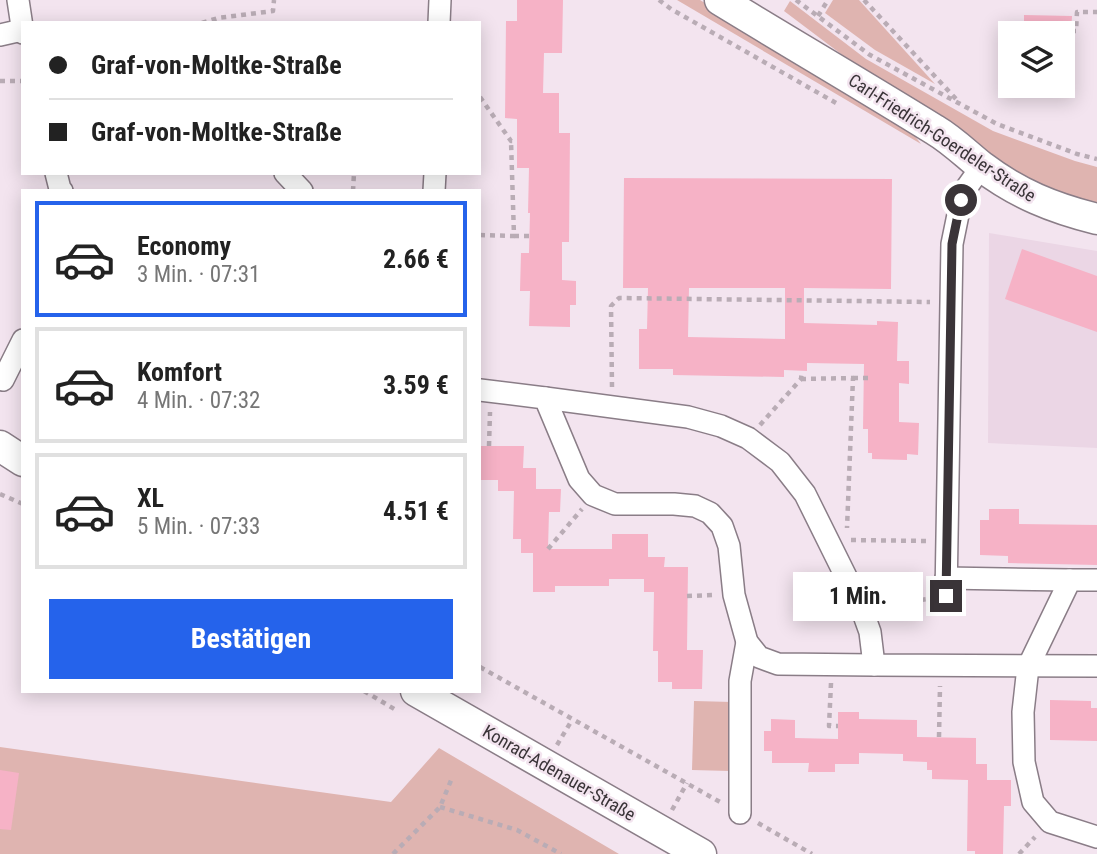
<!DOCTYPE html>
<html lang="de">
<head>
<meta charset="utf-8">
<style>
  :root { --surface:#fff; --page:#f6f6f6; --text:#222; --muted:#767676; --line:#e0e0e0; --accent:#2563eb }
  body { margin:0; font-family:"Roboto Condensed",sans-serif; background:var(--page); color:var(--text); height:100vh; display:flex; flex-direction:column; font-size:26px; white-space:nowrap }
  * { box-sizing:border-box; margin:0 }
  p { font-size:23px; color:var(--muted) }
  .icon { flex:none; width:38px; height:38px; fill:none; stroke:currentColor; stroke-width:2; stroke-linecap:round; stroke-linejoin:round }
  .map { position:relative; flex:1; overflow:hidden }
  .details { position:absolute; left:21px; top:189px; width:460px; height:504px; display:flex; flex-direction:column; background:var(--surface); border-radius:0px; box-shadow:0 4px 18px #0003 }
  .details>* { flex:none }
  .top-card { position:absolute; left:21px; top:21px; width:460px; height:154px; border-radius:0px; box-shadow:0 4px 18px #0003; display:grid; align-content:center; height:154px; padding:0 28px; background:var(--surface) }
  .tools { position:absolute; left:998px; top:21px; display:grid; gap:14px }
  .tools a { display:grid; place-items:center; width:77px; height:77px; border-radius:0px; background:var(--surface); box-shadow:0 4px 18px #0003; font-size:35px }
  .end { position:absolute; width:32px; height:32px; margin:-16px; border:9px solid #3a3438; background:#fff; box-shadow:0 0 0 4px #fff }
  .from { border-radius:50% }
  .bubble { position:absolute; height:49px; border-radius:0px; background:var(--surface); box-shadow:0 4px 18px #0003; font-size:23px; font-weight:700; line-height:49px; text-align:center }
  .top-card b { display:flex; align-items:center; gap:24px; height:66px; font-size:26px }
  .top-card b+b { border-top:2px solid var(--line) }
  .top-card i { width:18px; height:18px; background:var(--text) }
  ul { padding:12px 0 0; list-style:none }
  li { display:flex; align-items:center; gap:21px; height:116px; margin:0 14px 10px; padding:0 14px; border:4px solid var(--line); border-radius:0px }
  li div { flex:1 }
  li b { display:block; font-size:26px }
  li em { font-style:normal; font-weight:700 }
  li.active { border-color:var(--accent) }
  li>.icon { width:63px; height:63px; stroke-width:1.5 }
  .action { display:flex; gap:14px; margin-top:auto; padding:14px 28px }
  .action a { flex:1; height:80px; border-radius:0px; background:var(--accent); color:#fff; font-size:28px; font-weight:700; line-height:80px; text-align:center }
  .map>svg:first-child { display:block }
  .built { fill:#ebd6e5 }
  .green { fill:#dfb4b0 }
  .building { fill:#f6b2c6; fill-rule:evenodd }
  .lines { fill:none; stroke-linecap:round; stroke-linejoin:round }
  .street-casing { stroke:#8a7d87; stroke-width:24 }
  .secondary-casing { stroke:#8a7d87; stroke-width:33 }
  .path { stroke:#b9acb5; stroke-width:4.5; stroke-dasharray:5 5; stroke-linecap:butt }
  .street { stroke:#fff; stroke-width:21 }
  .secondary { stroke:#fff; stroke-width:30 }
  .route { stroke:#3a3438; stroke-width:9 }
  .labels { text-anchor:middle; stroke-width:5; stroke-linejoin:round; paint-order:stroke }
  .street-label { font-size:18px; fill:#3a3438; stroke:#f3e4ef }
</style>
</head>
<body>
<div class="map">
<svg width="1097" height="854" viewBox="0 0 1097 854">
  <rect width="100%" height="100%" fill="#f3e4ef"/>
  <polygon class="built" points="989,233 1097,251 1097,448 988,443"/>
  <g class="green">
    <polygon points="677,0 700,0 909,128 921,144"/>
    <polygon points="833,0 859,0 935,84 875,50 825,13"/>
    <polygon points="790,1 866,59 993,131 1075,161 1097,167 1097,204 1036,187 1009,170 953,125 845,57 784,11"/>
    <polygon points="694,701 732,702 730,771 692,770"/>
    <polygon points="0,747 391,802 439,748 619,854 0,854"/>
  </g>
  <g class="building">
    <polygon points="517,0 563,0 562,53 544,53 543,93 559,93 559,133 570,133 569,242 562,242 562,280 576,281 576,305 570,305 570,327 529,326 530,291 520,291 521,253 529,253 530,213 528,213 529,168 517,168 517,119 505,118 506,21 517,21"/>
    <polygon points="1024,15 1072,16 1071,33 1024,32"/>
    <path d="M624 178 892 179 891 289 804 288V323L877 325V321L898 322 897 361H909V384L899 383V422L919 423 918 455 907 454V460L872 459V453H868V429H863L864 364 807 363V371L784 370V377L673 375V369H639V329H647L648 288H623ZM689 288H785V339L688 337Z"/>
    <polygon points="1022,249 1097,276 1097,332 1005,299"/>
    <polygon points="480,446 524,446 523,468 536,468 536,489 561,489 560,512 549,512 548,549 612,549 612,534 648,534 648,557 665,557 664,567 688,567 687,650 703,650 702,689 672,689 672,682 658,682 658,651 653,651 654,592 644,592 644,579 609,579 609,586 555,586 555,592 533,592 533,553 521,553 521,539 513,539 514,491 498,491 498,480 480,480"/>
    <polygon points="989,509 1019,509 1019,524 1097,525 1097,565 1008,563 1008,556 980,555 980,520 989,520"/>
    <polygon points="1050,700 1091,701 1091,708 1097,708 1097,741 1050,740"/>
    <polygon points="838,712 859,712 859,719 917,720 917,737 976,738 976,764 987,764 987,780 1011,780 1011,806 1004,806 1003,854 975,854 975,851 967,851 968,780 932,779 932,770 927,770 927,762 903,761 903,754 859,753 859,764 835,764 835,772 808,772 809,763 772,763 772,751 764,751 764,731 771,731 771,719 795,720 795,738 838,739"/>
    <polygon points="0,770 19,773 11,830 0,829"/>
  </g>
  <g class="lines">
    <defs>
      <g id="street">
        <polyline points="18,0 23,33"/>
        <polyline points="439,23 440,0"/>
        <polyline points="0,35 22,30"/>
        <polyline points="56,173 60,189 62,191"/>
        <polyline points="285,173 302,191"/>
        <polyline points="434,191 435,173"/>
        <polyline points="3,380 23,340"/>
        <polyline points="480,390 545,398 579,479 593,495 615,504 674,504 695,506 710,513 722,526 729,546 734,595 747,642 759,657 778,664 874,665"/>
        <polyline points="545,398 688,417 721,426 748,438 780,462 805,494 861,607 870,632 874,665 1097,666"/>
        <polyline points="946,578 1070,580"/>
        <polyline points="1097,580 1070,580 1028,667 1023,712 1024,762 1033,802 1050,822 1097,837"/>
        <polyline points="946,596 952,244 961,200 967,187 982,166"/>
        <polyline points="740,813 740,681 747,642"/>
      </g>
      <g id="secondary">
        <path d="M720 0C792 44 864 86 935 130 952 140 966 154 981 166 1018 194 1053 208 1097 219"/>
        <polyline points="0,446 23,461"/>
        <polyline points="416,691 701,854"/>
      </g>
    </defs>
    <use href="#street" class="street-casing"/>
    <use href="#secondary" class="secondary-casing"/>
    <g class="path">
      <polyline points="659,0 671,9 836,103"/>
      <polyline points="796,0 870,55 997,124 1077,154 1097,159"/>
      <polyline points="864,0 956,99"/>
      <polyline points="818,16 828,0"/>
      <polyline points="202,23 218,18 273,11 274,0"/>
      <polyline points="1071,31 1076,31 1077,12 1097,12"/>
      <polyline points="0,81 23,81"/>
      <polyline points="480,97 511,141 517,141"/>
      <polyline points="353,191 354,173"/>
      <polyline points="480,235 514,236 511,141"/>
      <polyline points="514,236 529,236"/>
      <polyline points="853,378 873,378"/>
      <polyline points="801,379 853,378 847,528"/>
      <polyline points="612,387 611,306 619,298 930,302"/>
      <polyline points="760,425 801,379 802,371"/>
      <polyline points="489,446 490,412"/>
      <polyline points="0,494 23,504"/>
      <polyline points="851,540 926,541"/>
      <polyline points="548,549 582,509"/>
      <polyline points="687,596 714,595"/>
      <polyline points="881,605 928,599"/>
      <polyline points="480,667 720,802"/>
      <polyline points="831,683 829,726 838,726"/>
      <polyline points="364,691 396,710"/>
      <polyline points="939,737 940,686"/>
      <polyline points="557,745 572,720"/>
      <polyline points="440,807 517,830 561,854"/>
      <polyline points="672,810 687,783"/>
      <polyline points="758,823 812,854"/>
      <polyline points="393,854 440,807 452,778"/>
      <polyline points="1019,854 1035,837"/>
    </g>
    <use href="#street" class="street"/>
    <use href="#secondary" class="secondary"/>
  </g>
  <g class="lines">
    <polyline class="route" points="946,596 952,244 961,200"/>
  </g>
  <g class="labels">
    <g class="street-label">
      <text transform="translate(942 138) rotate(33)" y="6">Carl-Friedrich-Goerdeler-Straße</text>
      <text transform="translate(559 773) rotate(30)" y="6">Konrad-Adenauer-Straße</text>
    </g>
  </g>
</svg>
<div class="tools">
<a><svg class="icon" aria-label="layers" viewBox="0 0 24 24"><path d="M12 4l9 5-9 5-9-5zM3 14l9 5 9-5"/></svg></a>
</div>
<i class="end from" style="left:961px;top:200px"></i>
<i class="end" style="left:946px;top:596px"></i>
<div class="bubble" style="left:793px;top:572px;width:130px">1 Min.</div>
<div class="top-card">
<b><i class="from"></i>Graf-von-Moltke-Straße</b>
<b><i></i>Graf-von-Moltke-Straße</b>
</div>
<section class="details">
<ul>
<li class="active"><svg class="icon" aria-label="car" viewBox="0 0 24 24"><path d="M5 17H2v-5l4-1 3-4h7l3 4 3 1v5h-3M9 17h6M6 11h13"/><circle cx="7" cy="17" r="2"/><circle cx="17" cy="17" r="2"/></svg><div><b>Economy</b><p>3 Min. · 07:31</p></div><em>2.66 €</em></li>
<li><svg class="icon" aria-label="car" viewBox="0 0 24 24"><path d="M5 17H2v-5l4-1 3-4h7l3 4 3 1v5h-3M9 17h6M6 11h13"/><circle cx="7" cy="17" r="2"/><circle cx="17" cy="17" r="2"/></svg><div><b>Komfort</b><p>4 Min. · 07:32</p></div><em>3.59 €</em></li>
<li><svg class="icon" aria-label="car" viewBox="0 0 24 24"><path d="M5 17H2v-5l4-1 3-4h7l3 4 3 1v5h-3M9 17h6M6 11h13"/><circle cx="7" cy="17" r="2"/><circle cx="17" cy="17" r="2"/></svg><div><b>XL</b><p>5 Min. · 07:33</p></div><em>4.51 €</em></li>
</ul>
<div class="action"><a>Bestätigen</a></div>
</section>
</div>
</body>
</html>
